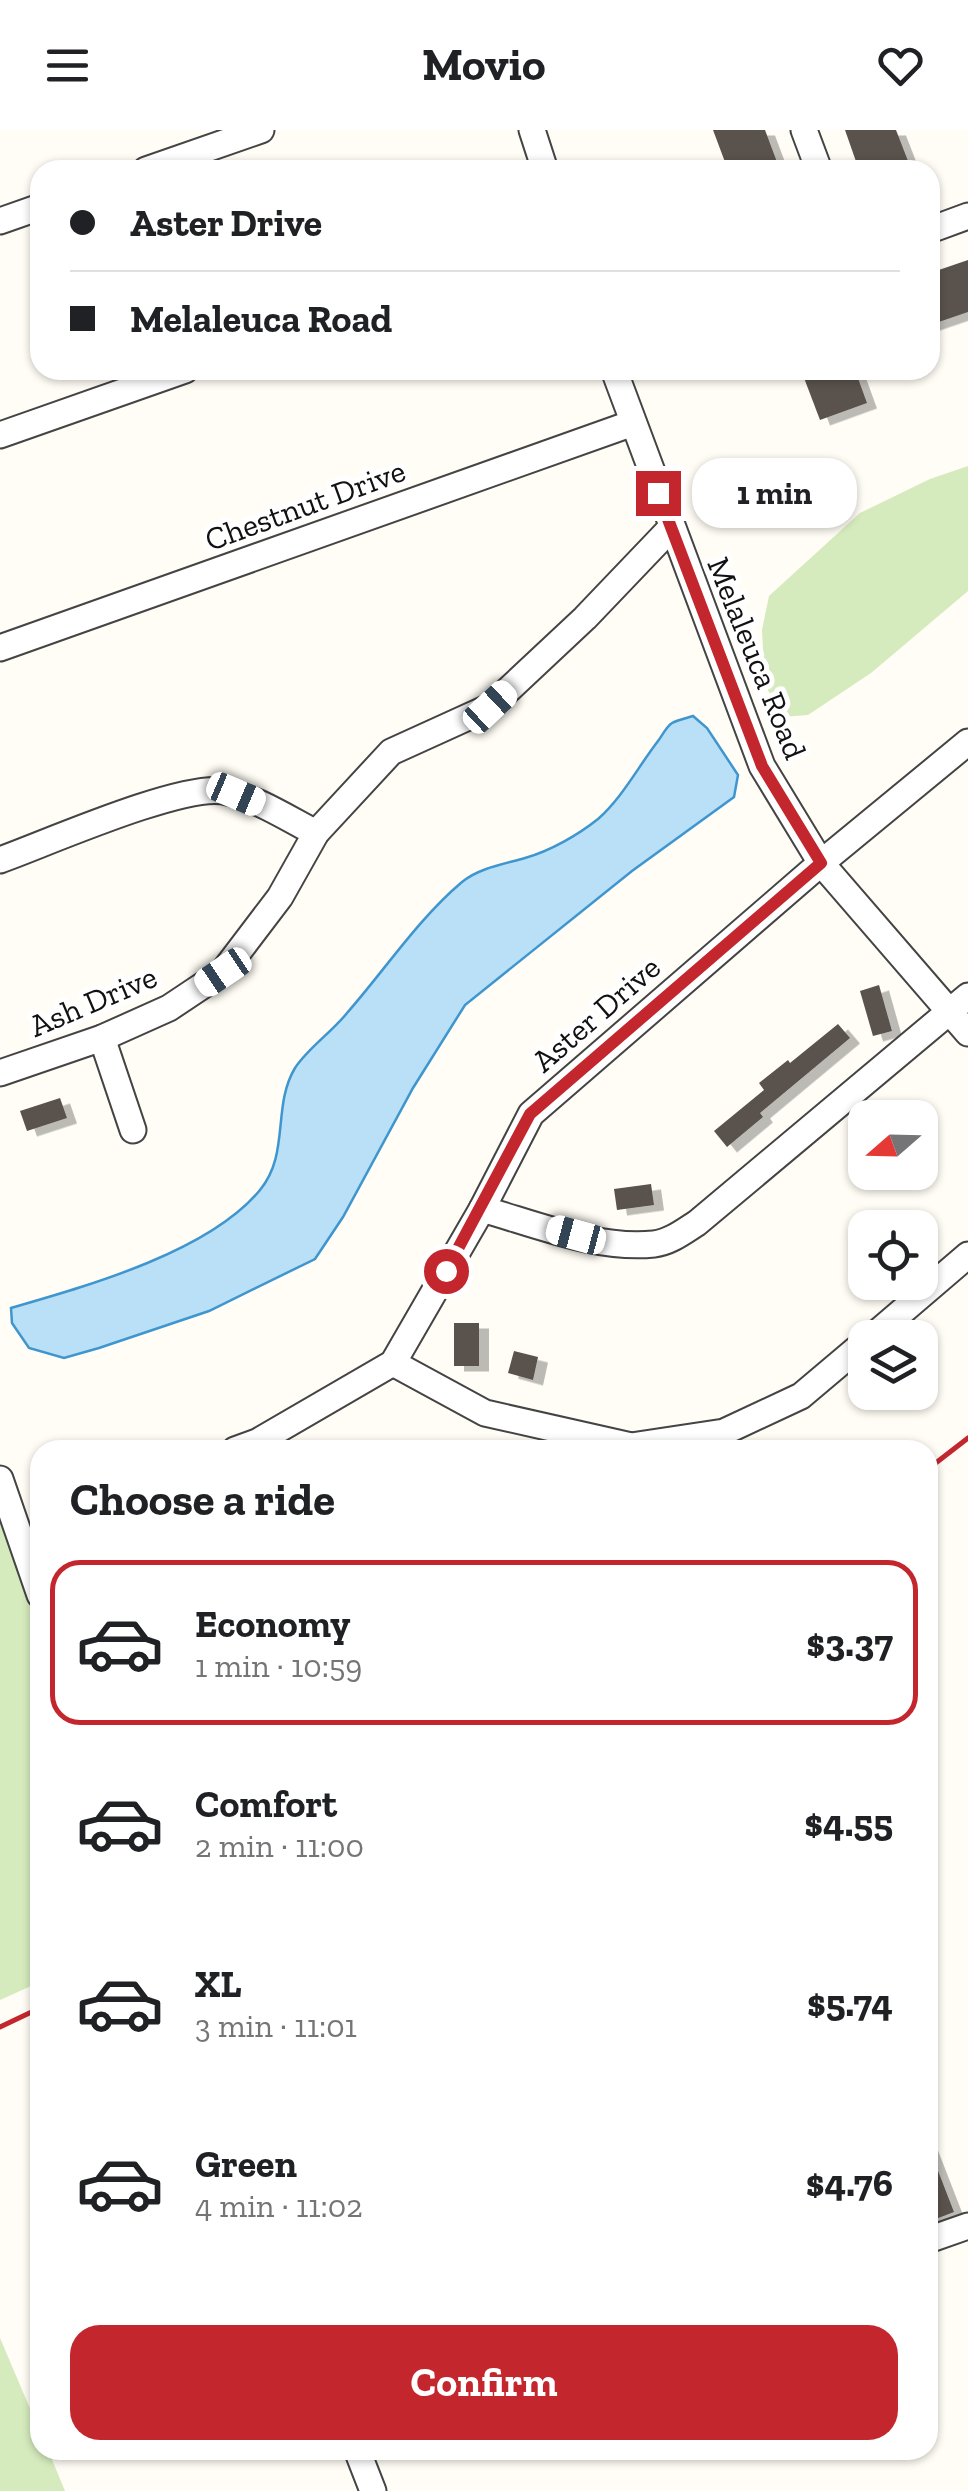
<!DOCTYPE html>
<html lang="en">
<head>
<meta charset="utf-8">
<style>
  :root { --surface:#fff; --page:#f2f2f2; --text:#202124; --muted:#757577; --line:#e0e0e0; --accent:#c4262e }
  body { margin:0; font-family:"Zilla Slab",serif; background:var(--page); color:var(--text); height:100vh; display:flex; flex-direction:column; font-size:38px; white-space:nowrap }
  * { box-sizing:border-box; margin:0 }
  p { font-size:32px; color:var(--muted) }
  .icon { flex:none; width:55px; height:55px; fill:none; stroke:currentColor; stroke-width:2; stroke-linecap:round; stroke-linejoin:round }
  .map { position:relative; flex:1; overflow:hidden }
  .details { position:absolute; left:30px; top:1310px; width:908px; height:1020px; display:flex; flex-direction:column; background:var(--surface); border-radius:30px; box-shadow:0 2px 8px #0004 }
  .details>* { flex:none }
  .banner { position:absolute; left:30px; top:30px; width:910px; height:220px; border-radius:30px; box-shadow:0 2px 8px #0004; display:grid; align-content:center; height:220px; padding:0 40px; background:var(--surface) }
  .needle { width:65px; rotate:250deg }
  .buttons { position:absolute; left:848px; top:970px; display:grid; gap:20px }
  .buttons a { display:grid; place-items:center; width:90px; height:90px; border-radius:20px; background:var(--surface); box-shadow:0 2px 8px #0004; font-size:50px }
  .end { position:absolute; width:45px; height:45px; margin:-22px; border:12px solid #c4262e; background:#fff; box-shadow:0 0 0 5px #fff }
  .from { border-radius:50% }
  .bubble { position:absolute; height:70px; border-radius:30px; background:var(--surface); box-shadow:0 2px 8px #0004; font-size:32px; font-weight:700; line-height:70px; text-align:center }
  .car { position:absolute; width:30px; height:60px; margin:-30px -15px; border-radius:12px; box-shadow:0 0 8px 2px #0007; background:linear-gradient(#fff 24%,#345 0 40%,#fff 0 76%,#345 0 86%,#fff 0) }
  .banner b { display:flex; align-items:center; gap:35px; height:95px; font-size:38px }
  .banner b+b { border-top:2px solid var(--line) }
  .banner i { width:25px; height:25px; background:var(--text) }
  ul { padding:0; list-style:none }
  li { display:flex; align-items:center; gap:30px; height:165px; margin:0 20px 15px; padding:0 20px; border:5px solid transparent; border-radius:30px }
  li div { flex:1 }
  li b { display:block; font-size:38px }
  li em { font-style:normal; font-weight:700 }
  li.selected { border-color:var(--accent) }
  li>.icon { width:90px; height:90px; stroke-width:1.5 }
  h2 { padding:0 40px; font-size:45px; line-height:120px }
  .cta { display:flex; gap:20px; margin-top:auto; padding:20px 40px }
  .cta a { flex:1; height:115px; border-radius:30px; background:var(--accent); color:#fff; font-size:40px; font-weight:700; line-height:115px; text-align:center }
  header { display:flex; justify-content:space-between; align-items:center; height:130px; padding:0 40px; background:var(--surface); font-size:45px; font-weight:700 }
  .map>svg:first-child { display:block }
  .green { fill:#d5ebbd }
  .water { fill:#b9e0f7; stroke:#3f96cf; stroke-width:2.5 }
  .building { fill:#5a524d; filter:url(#shadow) }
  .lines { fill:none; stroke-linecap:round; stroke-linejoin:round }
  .minor-casing { stroke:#444; stroke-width:29 }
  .minor { stroke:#fff; stroke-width:25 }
  .rail { stroke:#c4262e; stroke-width:5 }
  .route { stroke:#c4262e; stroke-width:12 }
  .labels { text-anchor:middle; stroke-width:10; stroke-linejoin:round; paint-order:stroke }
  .street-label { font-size:32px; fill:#111; stroke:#fff }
</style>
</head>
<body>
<header><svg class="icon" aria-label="menu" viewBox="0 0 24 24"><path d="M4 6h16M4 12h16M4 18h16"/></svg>Movio<svg class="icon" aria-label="heart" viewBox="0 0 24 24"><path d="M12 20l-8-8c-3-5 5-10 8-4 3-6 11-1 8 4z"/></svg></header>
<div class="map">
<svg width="968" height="2361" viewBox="0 0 968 2361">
  <defs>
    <filter id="shadow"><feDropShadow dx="10" dy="5.5" stdDeviation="0" flood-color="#0004"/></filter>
  </defs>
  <rect width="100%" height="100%" fill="#fffdf5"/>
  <g class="green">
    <polygon points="968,336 968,461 871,543 808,585 781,587 765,554 762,500 769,466 860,383 930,349"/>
    <polygon points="0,1384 40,1498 40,1852 0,1870"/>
    <polygon points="0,2208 40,2302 40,2320 48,2320 65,2361 0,2361"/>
  </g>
  <path class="water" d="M693 586 707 598 738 645 734 667 632 741 465 875 413 958 343 1087 315 1129 209 1181 99 1218 64 1228 29 1218 12 1193 11 1178C87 1156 209 1122 260 1060 290 1024 272 976 295 938 308 918 332 902 347 883 384 841 419 788 462 752 479 738 504 734 525 728 550 721 578 705 598 689 622 668 638 637 658 611 662 606 666 597 672 593 677 590 687 588 693 586Z"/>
  <g class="building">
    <polygon points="713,0 765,0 780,40 728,40"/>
    <polygon points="845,0 896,0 910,36 901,40 859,40"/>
    <polygon points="968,130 968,182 930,195 930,143"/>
    <polygon points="801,240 855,240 867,273 820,290"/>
    <polygon points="879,855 892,901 873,906 860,861"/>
    <polygon points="838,894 850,908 760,983 763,987 727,1017 714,1001 764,960 759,953 788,930 790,933"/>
    <polygon points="60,968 67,988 27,1001 20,981"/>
    <polygon points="651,1054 654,1075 617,1080 614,1059"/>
    <rect x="454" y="1193" width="25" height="43"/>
    <polygon points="514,1221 538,1227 533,1250 508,1243"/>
    <polygon points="928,2015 954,2082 928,2092"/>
  </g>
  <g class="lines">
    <defs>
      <g id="minor">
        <polyline points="532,0 545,40"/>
        <polyline points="804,0 819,40"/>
        <polyline points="146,40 261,0"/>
        <polyline points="0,91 40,77"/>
        <polyline points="930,100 968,86"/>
        <polyline points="614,240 762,636 821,733 968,903"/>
        <polyline points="0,305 185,240"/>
        <polyline points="0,518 633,293"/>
        <path d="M0 730C47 713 180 654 223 661 255 667 287 688 316 703"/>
        <polyline points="102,908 133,1000"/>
        <polyline points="0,943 102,908 169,878 223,842 280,767 316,703 391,622 490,577 585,488 671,398"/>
        <path d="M482 1079C535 1094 598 1120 654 1114 670 1112 683 1102 697 1093L968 866"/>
        <polyline points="871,1208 968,1125"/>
        <polyline points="393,1233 485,1283 631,1316 724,1302 801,1266 865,1212"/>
        <polyline points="235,1320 257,1312 393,1233 482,1079 531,984 821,733 968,612"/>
        <polyline points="0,1349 40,1465"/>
        <polyline points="928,2110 968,2096"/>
        <polyline points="357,2320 373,2361"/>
      </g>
    </defs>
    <use href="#minor" class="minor-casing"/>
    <use href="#minor" class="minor"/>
    <g class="rail">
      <polyline points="928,1339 968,1308"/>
      <polyline points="0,1897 40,1878"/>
    </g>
  </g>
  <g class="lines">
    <polyline class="route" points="446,1141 530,984 821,733 762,636 658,363"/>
  </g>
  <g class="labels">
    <g class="street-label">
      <text transform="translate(305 375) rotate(-20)" y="11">Chestnut Drive</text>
      <text transform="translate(757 528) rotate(68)" y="11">Melaleuca Road</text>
      <text transform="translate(93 871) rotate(-23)" y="11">Ash Drive</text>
      <text transform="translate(596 884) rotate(-41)" y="11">Aster Drive</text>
    </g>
  </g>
</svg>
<div class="buttons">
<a><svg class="needle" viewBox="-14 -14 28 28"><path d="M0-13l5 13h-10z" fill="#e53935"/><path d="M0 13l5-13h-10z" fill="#757577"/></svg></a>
<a><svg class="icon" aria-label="locate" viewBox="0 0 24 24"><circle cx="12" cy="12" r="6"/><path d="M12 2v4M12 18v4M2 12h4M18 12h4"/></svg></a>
<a><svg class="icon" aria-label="layers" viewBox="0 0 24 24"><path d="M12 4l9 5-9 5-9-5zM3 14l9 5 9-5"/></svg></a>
</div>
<i class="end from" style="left:446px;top:1141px"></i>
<i class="end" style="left:658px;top:363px"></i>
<div class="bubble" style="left:692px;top:328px;width:165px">1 min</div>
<i class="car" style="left:490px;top:577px;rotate:47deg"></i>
<i class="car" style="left:236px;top:664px;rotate:113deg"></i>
<i class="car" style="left:223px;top:842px;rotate:236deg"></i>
<i class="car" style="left:576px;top:1105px;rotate:285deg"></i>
<div class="banner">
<b><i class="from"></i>Aster Drive</b>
<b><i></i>Melaleuca Road</b>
</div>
<section class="details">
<h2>Choose a ride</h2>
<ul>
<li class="selected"><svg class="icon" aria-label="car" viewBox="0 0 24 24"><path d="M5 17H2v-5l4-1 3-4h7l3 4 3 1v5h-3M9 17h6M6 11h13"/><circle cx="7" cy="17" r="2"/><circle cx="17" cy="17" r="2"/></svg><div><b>Economy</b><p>1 min · 10:59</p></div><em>$3.37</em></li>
<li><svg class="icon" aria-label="car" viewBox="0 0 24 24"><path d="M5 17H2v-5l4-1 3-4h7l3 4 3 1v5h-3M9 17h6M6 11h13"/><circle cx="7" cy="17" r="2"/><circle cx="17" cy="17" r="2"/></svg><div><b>Comfort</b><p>2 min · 11:00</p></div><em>$4.55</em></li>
<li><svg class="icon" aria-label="car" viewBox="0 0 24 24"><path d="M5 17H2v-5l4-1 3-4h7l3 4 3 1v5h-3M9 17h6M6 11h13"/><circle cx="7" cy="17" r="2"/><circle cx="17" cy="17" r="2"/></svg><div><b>XL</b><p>3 min · 11:01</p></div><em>$5.74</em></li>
<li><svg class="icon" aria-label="car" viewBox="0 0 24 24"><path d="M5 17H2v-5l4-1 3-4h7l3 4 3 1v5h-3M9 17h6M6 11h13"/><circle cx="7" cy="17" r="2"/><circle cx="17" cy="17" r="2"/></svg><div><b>Green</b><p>4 min · 11:02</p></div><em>$4.76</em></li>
</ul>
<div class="cta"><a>Confirm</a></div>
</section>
</div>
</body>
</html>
